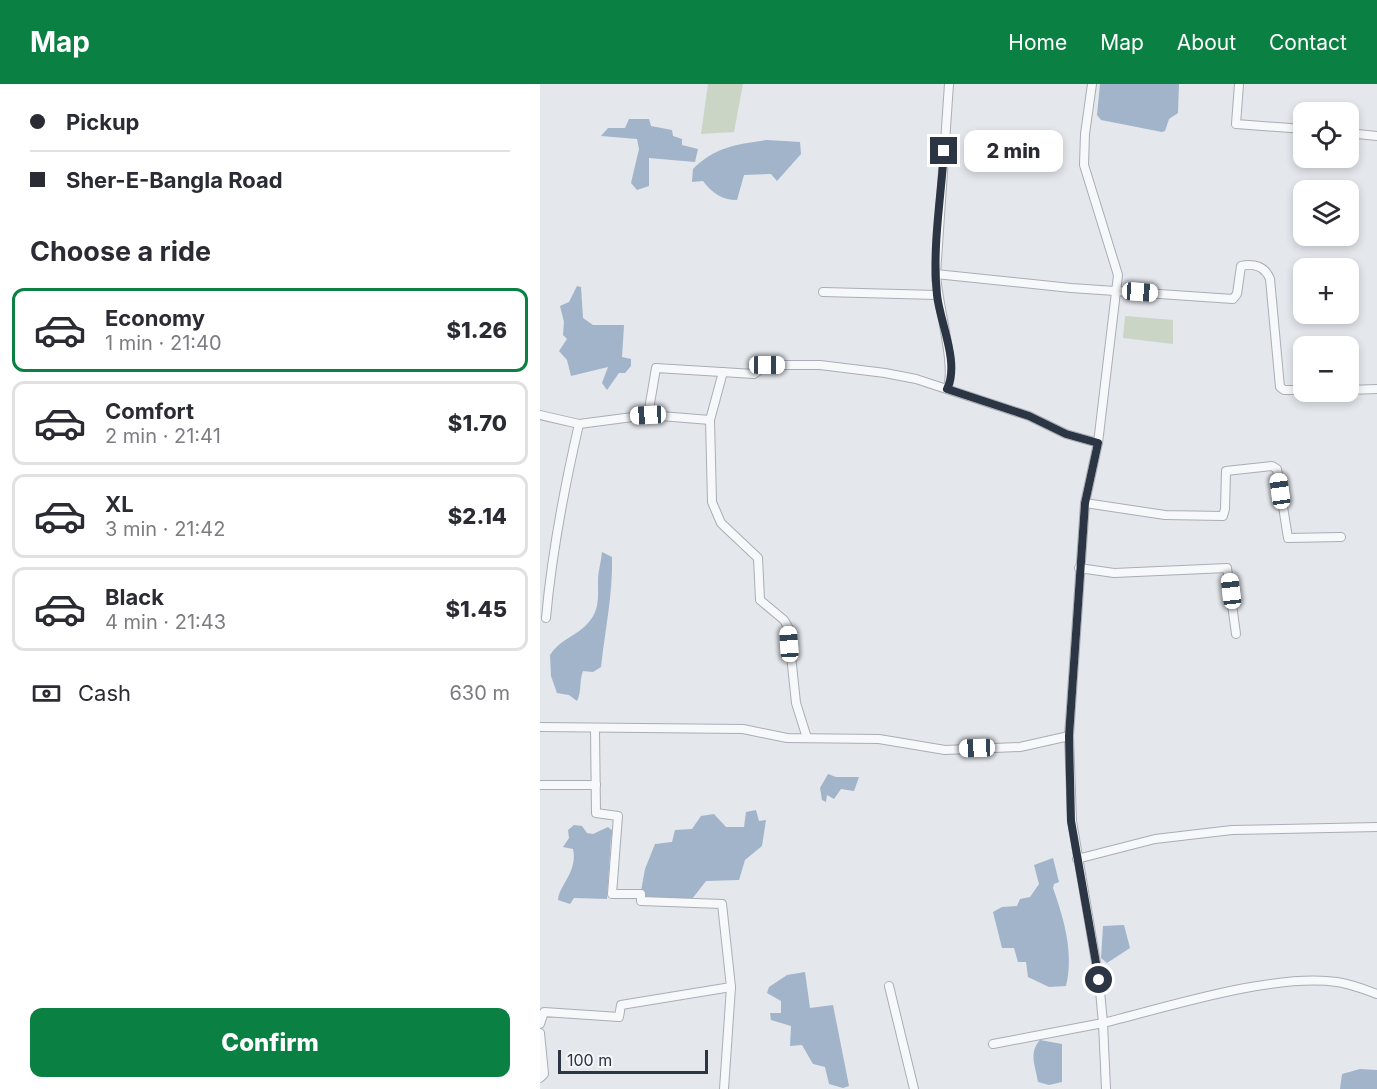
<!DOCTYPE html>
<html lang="en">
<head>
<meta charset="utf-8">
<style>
  :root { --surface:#fff; --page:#f2f2f3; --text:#2b2b33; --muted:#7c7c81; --line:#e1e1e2; --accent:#0b8043 }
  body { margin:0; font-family:Inter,sans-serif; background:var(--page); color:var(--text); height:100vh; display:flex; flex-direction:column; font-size:22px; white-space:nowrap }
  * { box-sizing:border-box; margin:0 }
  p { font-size:20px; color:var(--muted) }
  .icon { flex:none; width:33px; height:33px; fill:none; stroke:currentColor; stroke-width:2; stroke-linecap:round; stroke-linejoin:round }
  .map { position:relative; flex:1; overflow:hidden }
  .side { display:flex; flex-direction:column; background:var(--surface); width:540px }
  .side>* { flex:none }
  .banner { display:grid; align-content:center; height:132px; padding:0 30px; background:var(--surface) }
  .buttons { position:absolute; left:753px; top:18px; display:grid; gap:12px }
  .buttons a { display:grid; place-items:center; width:66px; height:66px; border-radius:12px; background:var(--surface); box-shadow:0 3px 9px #0003; font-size:30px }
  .scale { position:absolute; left:18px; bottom:15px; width:150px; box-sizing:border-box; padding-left:6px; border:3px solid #2c3544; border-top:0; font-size:16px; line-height:21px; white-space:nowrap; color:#2c3544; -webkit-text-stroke:4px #f4f6f9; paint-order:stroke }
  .end { position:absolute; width:27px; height:27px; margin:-14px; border:8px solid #2c3544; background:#fff; box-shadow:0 0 0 3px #fff }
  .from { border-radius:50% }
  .bubble { position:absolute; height:42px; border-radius:12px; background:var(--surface); box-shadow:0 3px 9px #0003; font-size:20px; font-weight:800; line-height:42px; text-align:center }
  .car { position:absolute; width:18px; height:36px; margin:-18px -9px; border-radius:8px; box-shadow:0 0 4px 2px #0007; background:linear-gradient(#fff 24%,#345 0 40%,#fff 0 76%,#345 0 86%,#fff 0) }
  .banner b { display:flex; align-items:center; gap:21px; height:57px; font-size:22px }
  .banner b+b { border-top:2px solid var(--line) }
  .banner i { width:15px; height:15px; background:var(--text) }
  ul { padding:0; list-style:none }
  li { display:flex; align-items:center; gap:18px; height:84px; margin:0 12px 9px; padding:0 18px; border:3px solid var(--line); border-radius:12px }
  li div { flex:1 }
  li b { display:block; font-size:22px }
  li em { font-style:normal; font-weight:800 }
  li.on { border-color:var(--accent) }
  li>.icon { width:54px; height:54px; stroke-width:1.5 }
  h2 { padding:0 30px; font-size:27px; line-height:72px }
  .pay { display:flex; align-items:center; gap:15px; height:66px; padding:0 30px; font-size:22px }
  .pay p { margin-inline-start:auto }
  .primary-button { display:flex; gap:12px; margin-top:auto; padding:12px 30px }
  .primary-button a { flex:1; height:69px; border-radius:12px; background:var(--accent); color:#fff; font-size:24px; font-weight:800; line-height:69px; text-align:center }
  header { display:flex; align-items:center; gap:36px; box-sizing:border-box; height:84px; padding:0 30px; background:var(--accent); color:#fff }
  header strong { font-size:28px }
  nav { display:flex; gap:33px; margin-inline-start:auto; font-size:21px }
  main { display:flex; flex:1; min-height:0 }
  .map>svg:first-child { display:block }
  .green { fill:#cad5c6 }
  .water { fill:#a1b4ca }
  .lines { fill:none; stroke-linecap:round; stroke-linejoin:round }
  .minor-casing { stroke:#a9aeb6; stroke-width:10 }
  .minor { stroke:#f7f8fa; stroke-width:8 }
  .route { stroke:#2c3544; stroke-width:8 }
</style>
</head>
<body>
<header>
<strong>Map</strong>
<nav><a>Home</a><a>Map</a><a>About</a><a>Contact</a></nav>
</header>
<main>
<section class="side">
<div class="banner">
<b><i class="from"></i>Pickup</b>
<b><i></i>Sher-E-Bangla Road</b>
</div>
<h2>Choose a ride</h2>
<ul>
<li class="on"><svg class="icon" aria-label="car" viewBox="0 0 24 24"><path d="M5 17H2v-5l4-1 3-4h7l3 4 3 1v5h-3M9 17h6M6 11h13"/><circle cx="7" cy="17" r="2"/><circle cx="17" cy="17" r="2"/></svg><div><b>Economy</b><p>1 min · 21:40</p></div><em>$1.26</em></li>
<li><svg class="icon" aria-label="car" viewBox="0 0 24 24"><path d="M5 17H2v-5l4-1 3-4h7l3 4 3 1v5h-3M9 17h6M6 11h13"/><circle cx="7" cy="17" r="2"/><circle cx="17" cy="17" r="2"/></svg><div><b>Comfort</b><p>2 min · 21:41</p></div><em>$1.70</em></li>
<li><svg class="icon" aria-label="car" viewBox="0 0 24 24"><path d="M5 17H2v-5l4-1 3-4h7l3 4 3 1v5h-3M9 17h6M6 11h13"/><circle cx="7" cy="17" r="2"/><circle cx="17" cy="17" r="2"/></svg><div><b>XL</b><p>3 min · 21:42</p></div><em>$2.14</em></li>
<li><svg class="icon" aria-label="car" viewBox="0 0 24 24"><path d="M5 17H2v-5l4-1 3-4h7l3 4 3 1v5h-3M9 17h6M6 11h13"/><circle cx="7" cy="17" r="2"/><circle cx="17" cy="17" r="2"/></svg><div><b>Black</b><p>4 min · 21:43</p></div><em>$1.45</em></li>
</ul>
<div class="pay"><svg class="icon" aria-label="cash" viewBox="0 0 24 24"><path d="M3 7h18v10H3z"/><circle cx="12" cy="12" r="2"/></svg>Cash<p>630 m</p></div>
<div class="primary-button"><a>Confirm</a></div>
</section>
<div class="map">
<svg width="837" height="1005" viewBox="0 0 837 1005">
  <rect width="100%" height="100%" fill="#e4e7ec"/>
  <g class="green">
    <polygon points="168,0 203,0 194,48 161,50"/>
    <polygon points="585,232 633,236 633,260 583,254"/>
  </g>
  <g class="water">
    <polygon points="560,0 639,0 638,29 629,35 625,47 622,48 561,36 557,31"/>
    <polygon points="89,35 109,35 111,42 132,46 133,52 142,55 142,61 158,65 155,78 109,74 109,102 97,106 91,99 99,65 97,55 61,52 68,44 85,44"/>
    <path d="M227 56 260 58 261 70 237 97 231 90 204 91 197 116C182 116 172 109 163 97L152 98 153 85C174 63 198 60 227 56Z"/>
    <polygon points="37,202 41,203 43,234 53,241 84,241 82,273 91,275 91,282 85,289 79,289 67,306 62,299 68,283 31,292 27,276 19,267 27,255 23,251 24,238 20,222 29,218"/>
    <path d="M62 468 72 473C73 510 65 546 61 583L53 588 43 587C39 597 42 607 37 617L29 611 17 609 11 592 10 571C19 557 31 554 43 544 60 529 58 517 58 497 58 488 61 478 62 468Z"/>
    <polygon points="288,690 296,693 319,693 314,707 301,705 294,715 287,711 286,718 282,716 280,704"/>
    <polygon points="216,726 219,737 226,736 222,762 205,776 199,796 166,797 152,815 105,813 105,807 101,807 105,785 115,760 132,758 135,746 152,745 161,732 174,730 186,743 204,743 206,728"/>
    <path d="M34 741 42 742 47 749 53 750 68 743 74 748 71 754 67 815 34 814 30 820 18 816C19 801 38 788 33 765L23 763 29 754 28 746Z"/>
    <path d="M513 774 519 798 514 800 513 804C524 835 534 869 526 902L509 903 488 893 486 878H478L474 864H462L453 828 462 823 477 822 480 815 490 813 499 800 494 781Z"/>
    <polygon points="584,841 590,864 567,879 561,874 563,842"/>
    <polygon points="265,888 270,924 293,921 309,1002 303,1004 289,1000 285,983 273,980 262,961 250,962 251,942 231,936 230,929 241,929 241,917 227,909 229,903 247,891"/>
    <path d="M500 956 522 960V998L509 1001 498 998C496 983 488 969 500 956Z"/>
    <polygon points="820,985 837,986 837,1005 800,1005 802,990"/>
  </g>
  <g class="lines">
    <defs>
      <g id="minor">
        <polyline points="699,0 696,40 764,45"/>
        <polyline points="808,49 837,52"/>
        <path d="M396 190 531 204 693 215 697 210 701 182C713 179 725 182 730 195L740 303 744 306H764"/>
        <polyline points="283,208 397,211"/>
        <polyline points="183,288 170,336 172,418 181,439 218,474 220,516 244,536 248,543 256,619 267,654"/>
        <path d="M407 305C417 285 397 218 396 190L409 0"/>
        <polyline points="808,306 837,305"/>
        <polyline points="0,331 39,340 108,331 116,284 214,290 227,281 280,281 345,289 376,295 489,332 526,350 558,359"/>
        <polyline points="108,331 170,336"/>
        <polyline points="545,419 625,431 683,432 685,425 686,387 732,382 737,385 748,454 801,453"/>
        <polyline points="539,484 574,489 687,484 696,550"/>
        <path d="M6 534C12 467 24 405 39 340"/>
        <path d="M0 643 203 645 247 654 339 655 405 666 480 663 529 652 532 737 559 896 563 939C628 923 733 889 797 898 811 900 824 905 837 910"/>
        <polyline points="529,652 545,419 558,359 578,191 544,81 545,50 552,0"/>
        <polyline points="0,701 56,701"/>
        <polyline points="537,775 615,755 692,746 837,743"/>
        <polyline points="349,902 374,1005"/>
        <polyline points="0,940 4,928 79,933 81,921 191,903 182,820 101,817 101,810 72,810 78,732 56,729 55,645"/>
        <polyline points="0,949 4,990 0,994"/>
        <polyline points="453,960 563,939 566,1005"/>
        <polyline points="184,1005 191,903"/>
      </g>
    </defs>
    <use href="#minor" class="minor-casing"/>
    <use href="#minor" class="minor"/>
  </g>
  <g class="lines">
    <path class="route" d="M404 67C401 114 392 164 397 211 400 239 420 279 407 305L489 332 526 350 558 359 545 419 529 652 531 737 559 896"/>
  </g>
</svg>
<div class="buttons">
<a><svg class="icon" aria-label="locate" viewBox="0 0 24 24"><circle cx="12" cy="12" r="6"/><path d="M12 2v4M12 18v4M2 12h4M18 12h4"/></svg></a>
<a><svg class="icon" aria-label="layers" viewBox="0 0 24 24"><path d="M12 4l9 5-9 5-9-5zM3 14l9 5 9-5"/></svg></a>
<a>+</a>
<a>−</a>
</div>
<div class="scale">100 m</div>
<i class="end from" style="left:559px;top:896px"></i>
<i class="end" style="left:404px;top:67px"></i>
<div class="bubble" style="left:424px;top:46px;width:99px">2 min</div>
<i class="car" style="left:600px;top:208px;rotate:94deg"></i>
<i class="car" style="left:227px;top:281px;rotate:90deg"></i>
<i class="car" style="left:108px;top:331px;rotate:267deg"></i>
<i class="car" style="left:740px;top:407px;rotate:352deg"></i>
<i class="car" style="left:691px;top:507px;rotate:353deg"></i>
<i class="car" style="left:249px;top:560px;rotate:356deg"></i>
<i class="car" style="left:437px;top:664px;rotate:268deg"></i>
</div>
</main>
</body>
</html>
